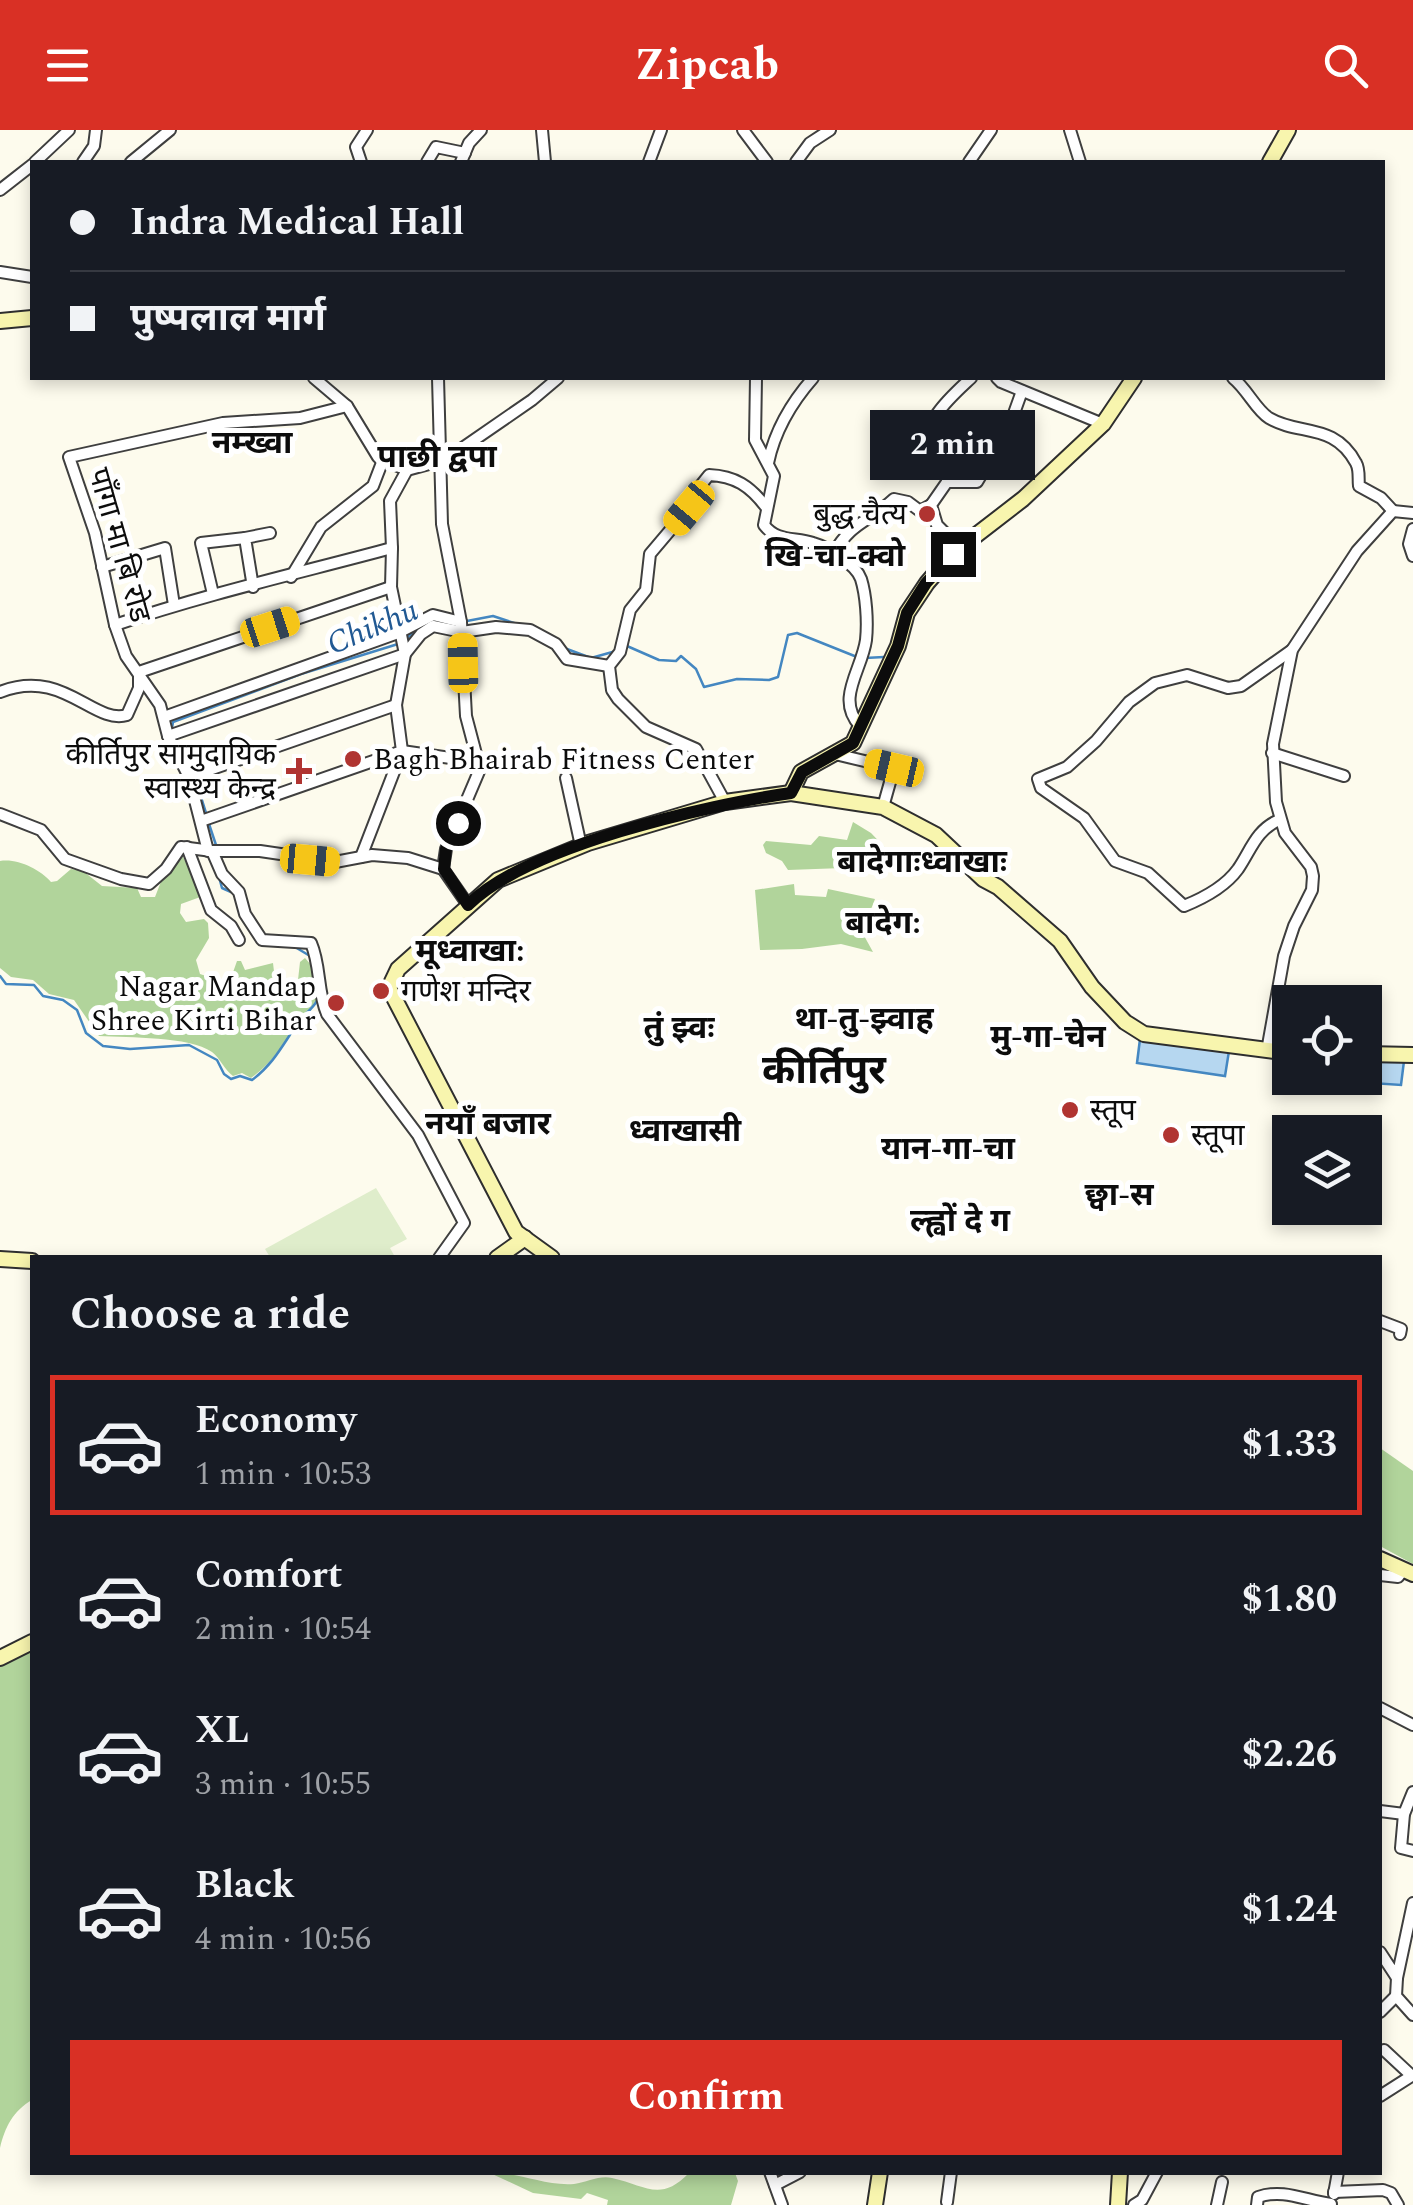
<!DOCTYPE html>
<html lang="en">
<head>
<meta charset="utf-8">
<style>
  :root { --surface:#171b24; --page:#242831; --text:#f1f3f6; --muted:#9ea1a6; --line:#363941; --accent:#d93025 }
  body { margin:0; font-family:Spectral,"Noto Sans Devanagari",serif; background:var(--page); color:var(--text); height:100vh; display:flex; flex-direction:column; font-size:38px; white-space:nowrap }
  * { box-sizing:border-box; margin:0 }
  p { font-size:32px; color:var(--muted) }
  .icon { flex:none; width:55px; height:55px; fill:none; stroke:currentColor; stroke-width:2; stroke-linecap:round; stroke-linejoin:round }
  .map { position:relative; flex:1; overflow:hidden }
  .drawer { position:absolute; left:30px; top:1125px; width:1352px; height:920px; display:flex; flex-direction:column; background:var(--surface); border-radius:0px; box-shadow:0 5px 15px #0003 }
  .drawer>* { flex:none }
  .hud { position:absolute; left:30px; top:30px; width:1355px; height:220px; border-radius:0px; box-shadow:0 5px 15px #0003; display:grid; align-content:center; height:220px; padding:0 40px; background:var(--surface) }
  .controls { position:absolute; left:1272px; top:855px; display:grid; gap:20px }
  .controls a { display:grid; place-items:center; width:110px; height:110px; border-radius:0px; background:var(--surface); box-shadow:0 5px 15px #0003; font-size:50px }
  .end { position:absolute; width:45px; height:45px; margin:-22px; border:12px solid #0c0c0c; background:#fff; box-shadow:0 0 0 5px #fff }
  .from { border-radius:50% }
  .bubble { position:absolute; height:70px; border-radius:0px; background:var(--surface); box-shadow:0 5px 15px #0003; font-size:32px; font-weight:700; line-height:70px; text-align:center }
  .car { position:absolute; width:30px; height:60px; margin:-30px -15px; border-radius:12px; box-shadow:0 0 8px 2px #0007; background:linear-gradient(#f5c518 24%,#345 0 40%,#f5c518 0 76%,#345 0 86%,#f5c518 0) }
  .hud b { display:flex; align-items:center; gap:35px; height:95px; font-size:38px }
  .hud b+b { border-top:2px solid var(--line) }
  .hud i { width:25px; height:25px; background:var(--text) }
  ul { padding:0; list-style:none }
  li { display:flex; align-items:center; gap:30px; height:140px; margin:0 20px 15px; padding:0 20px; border:5px solid transparent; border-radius:0px }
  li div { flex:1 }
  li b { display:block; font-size:38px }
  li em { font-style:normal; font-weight:700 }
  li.current { border-color:var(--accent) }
  li>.icon { width:90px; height:90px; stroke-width:1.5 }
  h2 { padding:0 40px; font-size:45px; line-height:120px }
  .button { display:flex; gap:20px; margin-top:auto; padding:20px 40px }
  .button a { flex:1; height:115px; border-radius:0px; background:var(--accent); color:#fff; font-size:40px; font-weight:700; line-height:115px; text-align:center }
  header { display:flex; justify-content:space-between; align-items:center; height:130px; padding:0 40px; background:var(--accent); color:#fff; font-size:45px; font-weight:700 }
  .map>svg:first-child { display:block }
  .forest { fill:#b1d49b }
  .pitch { fill:#dfedcb }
  .water { fill:#b6d7f0; stroke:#4487c1; stroke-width:2.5 }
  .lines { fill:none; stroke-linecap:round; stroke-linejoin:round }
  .stream { stroke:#4487c1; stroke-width:2.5 }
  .street-casing { stroke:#3f3f3f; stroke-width:14 }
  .secondary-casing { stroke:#2e2e2e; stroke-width:18 }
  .street { stroke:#fff; stroke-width:10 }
  .secondary { stroke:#f8f5ae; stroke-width:14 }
  .route { stroke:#0c0c0c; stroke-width:12 }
  .poi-dot { fill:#b03431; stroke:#fff; stroke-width:4 }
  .labels { text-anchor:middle; stroke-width:10; stroke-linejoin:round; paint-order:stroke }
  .poi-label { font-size:30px; fill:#0c0c0c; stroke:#fff; text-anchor:start }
  .street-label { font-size:30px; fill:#0c0c0c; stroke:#fff }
  .neighbourhood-label { font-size:32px; font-weight:bold; fill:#0c0c0c; stroke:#fff }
  .water-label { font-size:32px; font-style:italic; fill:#215993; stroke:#fff }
  .district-label { font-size:40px; font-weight:bold; fill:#0c0c0c; stroke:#fff }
</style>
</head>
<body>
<header><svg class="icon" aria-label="menu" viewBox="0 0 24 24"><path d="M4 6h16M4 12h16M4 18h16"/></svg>Zipcab<svg class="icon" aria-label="search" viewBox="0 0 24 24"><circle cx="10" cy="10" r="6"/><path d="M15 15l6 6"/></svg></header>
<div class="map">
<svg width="1413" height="2075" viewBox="0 0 1413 2075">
  <rect width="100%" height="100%" fill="#fdfbed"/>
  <g class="forest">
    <path d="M853 692 871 703 892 725C875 725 860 717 845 722L843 738 788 740 782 731 766 723 763 715 766 711 811 715 819 706 847 710Z"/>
    <path d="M182 725 203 766 181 774 180 783 186 792 204 789 208 793 209 808 196 830 200 844 221 851 231 848 237 831H241L245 840 273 833 275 850 281 854 298 850 300 832 305 828 312 836 317 870C293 896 280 928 251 948L242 943 233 946C224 939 220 928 212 922 189 906 129 908 99 906L74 870 49 864 33 850 11 847 0 838V731C17 728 40 739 51 752L57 751 71 739 83 741 102 756 137 758 141 767H155L164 744Z"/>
    <polygon points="794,754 795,765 826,767 828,759 875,769 862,802 873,822 841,814 802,819 760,820 755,760"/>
    <polygon points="1380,1318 1413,1341 1413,1434 1380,1416"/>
    <path d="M32 1519V1970C13 1981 5 1997 0 2018V1534Z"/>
    <path d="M490 2043C519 2042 543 2056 574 2054 587 2052 600 2045 612 2048 645 2055 660 2073 689 2043H735L738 2051 731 2075H607L608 2070 587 2063 581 2069 533 2063Z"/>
  </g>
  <polygon class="pitch" points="376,1058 407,1109 390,1118 395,1127 270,1127 265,1119"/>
  <g class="water">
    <polygon points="1140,909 1229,921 1225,946 1137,933"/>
    <polygon points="1365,927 1404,931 1401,955 1296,948 1365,948"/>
  </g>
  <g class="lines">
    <g class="stream">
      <polyline points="467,491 493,486 517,494"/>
      <polyline points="405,510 417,499"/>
      <polyline points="627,516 659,530 676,531 681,526 696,539 704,557 737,549 769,550 778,547 788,505 797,503 857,527"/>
      <polyline points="567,519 591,528 616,521"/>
      <polyline points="865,528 884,527"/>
      <polyline points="172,598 173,592 301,544 398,514"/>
      <polyline points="196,651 207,686"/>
      <polyline points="209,694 216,715"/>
      <polyline points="219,747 222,758 231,762"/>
      <polyline points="295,817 310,826"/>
      <path d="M0 846 6 854 34 855 43 866 63 870 77 880 86 903 103 916 130 919 189 915 217 930 224 944 231 949 240 946 252 950C275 933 284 912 300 890 306 883 312 879 317 871"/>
    </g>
    <defs>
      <g id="street">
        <polyline points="542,0 545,32"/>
        <polyline points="743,0 767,32"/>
        <polyline points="1070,0 1080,32"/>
        <polyline points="35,32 69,0"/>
        <polyline points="83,32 94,16 96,0"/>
        <polyline points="131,32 170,0"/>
        <polyline points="361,32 356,17 367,0"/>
        <polyline points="427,32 436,17 465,23"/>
        <polyline points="461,32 469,13 481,0"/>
        <polyline points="649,32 661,0"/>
        <polyline points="796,32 810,13 830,0"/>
        <polyline points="969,32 991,0"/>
        <polyline points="0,60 32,35"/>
        <polyline points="0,142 32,147"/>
        <polyline points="314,248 347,276 378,327 407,340 440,331 461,319 532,270 558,248"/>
        <polyline points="438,248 442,394 461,492 466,586 480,639 446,719 443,739 468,775"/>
        <path d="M756 248 755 310 774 346 764 395C777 412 794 407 813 413 827 417 856 434 861 449 866 465 868 491 866 510 862 540 835 569 860 596"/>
        <polyline points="997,248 1001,252 1103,294"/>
        <path d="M1233 248C1247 259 1256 280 1269 288 1299 306 1334 292 1356 333 1360 340 1358 349 1359 356L1381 368 1393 381"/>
        <path d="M768 333C775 300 791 273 813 248"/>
        <path d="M947 352 952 335 930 322C918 294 953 265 971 248"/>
        <polyline points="1413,399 1409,414 1413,426"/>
        <polyline points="392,418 390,371 407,340"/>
        <polyline points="960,418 937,395 931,375 947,352 977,352 1008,300 1022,261"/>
        <path d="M833 424C852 391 868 393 894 369L908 372 920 381 931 375"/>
        <polyline points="102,437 165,418 174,475"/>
        <polyline points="291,447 321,397 373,356 383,330"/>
        <polyline points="253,457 245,408 270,403"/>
        <polyline points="213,464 201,413 245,408"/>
        <path d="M115 495C206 464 299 443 392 418L391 457 405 524 396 575 402 621 201 691"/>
        <path d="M0 562C63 537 93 595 127 585L139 558V542L391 457"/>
        <polyline points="164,587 398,503 433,485 461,492"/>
        <polyline points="168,606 405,524 421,504 433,496 462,502 496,497 530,500 556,514 567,529 609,536"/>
        <polyline points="1272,623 1344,646"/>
        <polyline points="835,624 894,638 883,677"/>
        <polyline points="189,647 396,575"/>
        <polyline points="566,648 581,716"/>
        <path d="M725 672 696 619 646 597 618 569 612 560 609 536 620 522 630 480 646 460 650 424 689 378 697 360 709 345C735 346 750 356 766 377"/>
        <polyline points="0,684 41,700 65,729 121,749 149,754 166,739 181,717 212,721 260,721 335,732 372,725 408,728 443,739"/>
        <path d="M1279 690C1256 700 1251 720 1238 739 1225 757 1204 768 1184 776L1148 743 1115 731 1084 688 1041 658 1038 649 1067 637 1096 611 1129 572 1155 553 1187 545 1228 558 1241 556 1292 520"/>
        <polyline points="187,717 211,780 231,796 239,810"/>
        <polyline points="208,721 189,647 168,606 160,575 126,526 115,495 95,403 69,327 223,293 300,288 347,276"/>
        <path d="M212 721 222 744 239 762 245 784 262 810 311 813C321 836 317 861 327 884L418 1005 464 1093 439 1128"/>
        <polyline points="361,727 402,621 478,632"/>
        <polyline points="1267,921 1284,826 1294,796 1312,760 1313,746 1311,737 1285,703 1276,672 1273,614 1292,520 1357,421 1393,381 1413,383"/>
        <polyline points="1380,1191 1401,1199 1400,1204"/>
        <polyline points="1380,1445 1398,1447 1404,1439 1408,1443"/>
        <polyline points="1380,1578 1413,1595"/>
        <polyline points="1413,1662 1404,1684 1401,1718 1413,1721"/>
        <polyline points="1380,1681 1404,1684"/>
        <polyline points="1380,1822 1397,1848 1413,1773"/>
        <polyline points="1397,1848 1396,1866 1413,1885"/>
        <polyline points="1380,1882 1396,1866"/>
        <polyline points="1384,1920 1412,1946"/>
        <polyline points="1380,1966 1413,1945"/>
        <polyline points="770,2042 782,2075"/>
        <polyline points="775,2055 800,2042"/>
        <polyline points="1334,2062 1383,2060 1391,2063 1398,2075"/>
        <polyline points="1334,2064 1338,2042"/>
        <polyline points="947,2072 951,2042"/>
        <polyline points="1134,2075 1142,2070 1157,2042"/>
        <polyline points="1217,2075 1222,2052"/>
        <path d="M1257 2075 1258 2067C1284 2058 1306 2071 1331 2074"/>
      </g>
      <g id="secondary">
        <polyline points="1270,32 1288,0"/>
        <polyline points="0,191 32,188"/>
        <polyline points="791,663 801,642 853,613 898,516 907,483 927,453 953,423 1023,369 1103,294 1134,248"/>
        <polyline points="1365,924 1413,925"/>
        <polyline points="497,1128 525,1108"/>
        <polyline points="552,1128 516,1102 389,858 398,839 498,750 588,713 725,672 791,663 883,677 936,705 983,749 998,757 1060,811 1092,857 1125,892 1144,904 1290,923"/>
        <polyline points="0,1129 32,1131"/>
        <polyline points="1380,1429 1413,1444"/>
        <polyline points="0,1528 32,1512"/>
        <polyline points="875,2075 880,2042"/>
        <polyline points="1118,2075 1120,2042"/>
      </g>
    </defs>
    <use href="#street" class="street-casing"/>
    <use href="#secondary" class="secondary-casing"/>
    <use href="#street" class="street"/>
    <use href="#secondary" class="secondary"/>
  </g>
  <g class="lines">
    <path class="route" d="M458 693 446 719 444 739 468 775C528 716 706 675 791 663L802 642 853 613 898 516 907 483 926 453 953 424"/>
  </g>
  <g class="poi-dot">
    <circle cx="927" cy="384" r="10"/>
    <circle cx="353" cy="629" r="10"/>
    <path d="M294 626h10v10h10v10h-10v10h-10v-10h-10v-10h10z"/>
    <circle cx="381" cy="861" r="10"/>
    <circle cx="336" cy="873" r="10"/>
    <circle cx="1070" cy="980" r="10"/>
    <circle cx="1171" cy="1005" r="10"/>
  </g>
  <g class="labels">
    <g class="poi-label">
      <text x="907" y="394" text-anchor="end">बुद्ध चैत्य</text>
      <text x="276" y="634" text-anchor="end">कीर्तिपुर सामुदायिक<tspan x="276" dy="34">स्वास्थ्य केन्द्र</tspan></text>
      <text x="373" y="639">Bagh Bhairab Fitness Center</text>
      <text x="316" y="866" text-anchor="end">Nagar Mandap<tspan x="316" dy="34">Shree Kirti Bihar</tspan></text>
      <text x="401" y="871">गणेश मन्दिर</text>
      <text x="1090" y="990">स्तूप</text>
      <text x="1191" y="1015">स्तूपा</text>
    </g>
    <g class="street-label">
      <text transform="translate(120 415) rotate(74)" y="10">पाँगा मा बि रोड</text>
    </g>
    <g class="neighbourhood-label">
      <text x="252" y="323">नम्ख्वा</text>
      <text x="437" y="337">पाछी द्वपा</text>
      <text x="835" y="436">खि-चा-क्वो</text>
      <text x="922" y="742">बादेगाःध्वाखाः</text>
      <text x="883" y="803">बादेग:</text>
      <text x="470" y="831">मूध्वाखा:</text>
      <text x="864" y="899">था-तु-झ्वाह</text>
      <text x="679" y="908">तुं झ्वः</text>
      <text x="1048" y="917">मु-गा-चेन</text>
      <text x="488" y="1004">नयाँ बजार</text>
      <text x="685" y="1011">ध्वाखासी</text>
      <text x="948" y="1029">यान-गा-चा</text>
      <text x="1119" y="1075">छ्वा-स</text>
      <text x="960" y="1101">ल्ह्वों दे ग</text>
    </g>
    <g class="water-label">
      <text transform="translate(372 496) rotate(-23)" y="11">Chikhu</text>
    </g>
    <g class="district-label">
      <text x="824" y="953">कीर्तिपुर</text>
    </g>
  </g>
</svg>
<div class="controls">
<a><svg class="icon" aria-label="locate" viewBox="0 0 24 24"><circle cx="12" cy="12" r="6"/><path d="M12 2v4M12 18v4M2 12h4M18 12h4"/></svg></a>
<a><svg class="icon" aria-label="layers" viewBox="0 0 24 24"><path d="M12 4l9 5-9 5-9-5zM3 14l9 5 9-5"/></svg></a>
</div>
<i class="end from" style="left:458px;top:693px"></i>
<i class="end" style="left:953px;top:424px"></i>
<div class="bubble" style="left:870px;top:280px;width:165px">2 min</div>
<i class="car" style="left:689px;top:378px;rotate:220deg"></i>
<i class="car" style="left:270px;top:497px;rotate:72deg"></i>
<i class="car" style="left:463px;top:533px;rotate:359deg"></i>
<i class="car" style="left:894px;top:638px;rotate:283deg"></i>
<i class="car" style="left:310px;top:730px;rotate:95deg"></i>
<div class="hud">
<b><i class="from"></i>Indra Medical Hall</b>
<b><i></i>पुष्पलाल मार्ग</b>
</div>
<section class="drawer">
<h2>Choose a ride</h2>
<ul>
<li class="current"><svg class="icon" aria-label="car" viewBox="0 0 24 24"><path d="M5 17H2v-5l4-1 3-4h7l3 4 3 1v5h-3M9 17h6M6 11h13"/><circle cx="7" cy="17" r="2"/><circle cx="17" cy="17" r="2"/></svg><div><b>Economy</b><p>1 min · 10:53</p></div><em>$1.33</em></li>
<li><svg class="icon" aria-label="car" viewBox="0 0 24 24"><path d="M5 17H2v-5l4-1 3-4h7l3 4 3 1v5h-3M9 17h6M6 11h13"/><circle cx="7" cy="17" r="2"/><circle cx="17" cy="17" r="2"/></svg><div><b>Comfort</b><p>2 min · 10:54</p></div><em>$1.80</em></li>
<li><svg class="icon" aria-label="car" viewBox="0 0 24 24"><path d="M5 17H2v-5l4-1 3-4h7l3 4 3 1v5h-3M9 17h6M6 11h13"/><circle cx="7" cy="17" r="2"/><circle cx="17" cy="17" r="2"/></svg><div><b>XL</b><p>3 min · 10:55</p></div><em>$2.26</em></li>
<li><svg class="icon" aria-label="car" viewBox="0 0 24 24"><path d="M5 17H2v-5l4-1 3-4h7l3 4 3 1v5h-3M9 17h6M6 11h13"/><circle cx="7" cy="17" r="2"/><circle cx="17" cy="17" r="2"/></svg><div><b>Black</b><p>4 min · 10:56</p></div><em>$1.24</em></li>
</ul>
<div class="button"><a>Confirm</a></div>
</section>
</div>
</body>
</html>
